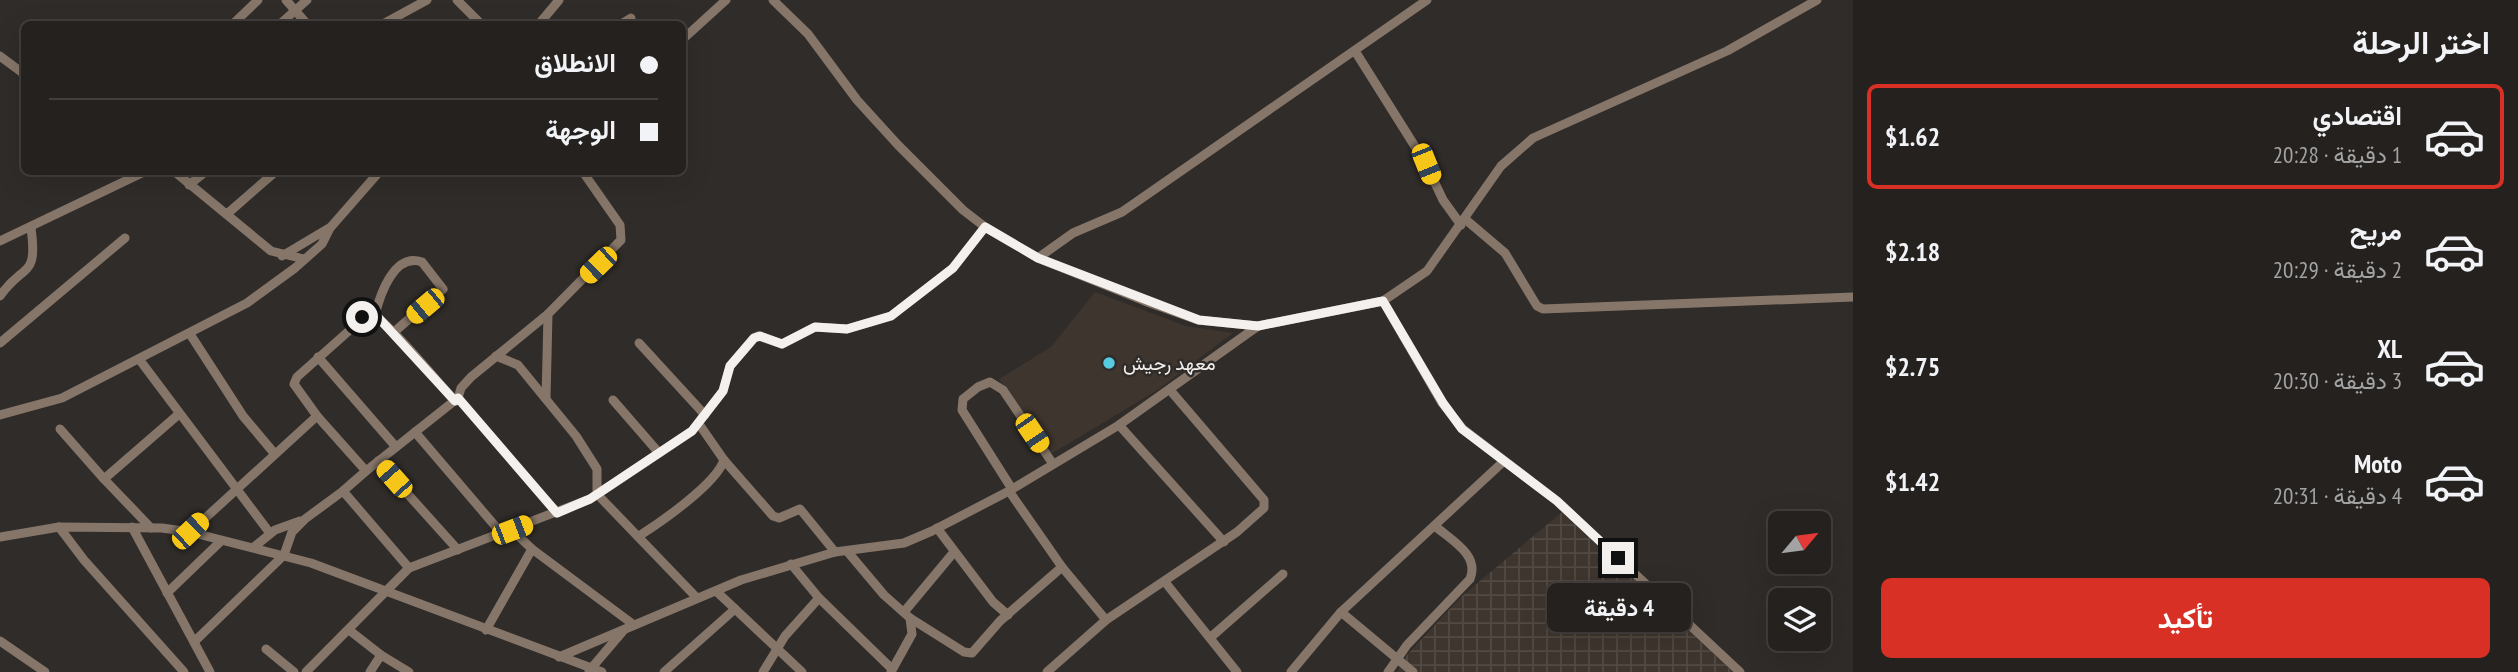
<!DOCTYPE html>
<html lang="ar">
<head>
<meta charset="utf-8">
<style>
  :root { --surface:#24211f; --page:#2c2928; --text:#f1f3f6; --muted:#a3a3a4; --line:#413e3d; --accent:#d93025 }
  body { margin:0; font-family:"PT Sans Narrow",Vazirmatn,sans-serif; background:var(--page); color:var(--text); direction:rtl; height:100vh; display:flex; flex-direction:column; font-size:26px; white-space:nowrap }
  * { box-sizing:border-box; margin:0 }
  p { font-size:23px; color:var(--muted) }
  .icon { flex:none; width:38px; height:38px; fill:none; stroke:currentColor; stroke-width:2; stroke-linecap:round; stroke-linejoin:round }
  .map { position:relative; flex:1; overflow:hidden; direction:ltr }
  .sheet { display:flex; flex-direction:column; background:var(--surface); width:665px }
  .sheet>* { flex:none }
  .top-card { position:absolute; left:21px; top:21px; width:665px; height:154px; border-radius:10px; box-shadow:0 7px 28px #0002,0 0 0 2px var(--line); direction:rtl; display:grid; align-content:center; height:154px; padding:0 28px; background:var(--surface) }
  .needle { width:46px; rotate:61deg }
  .controls { position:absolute; left:1768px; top:511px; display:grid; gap:14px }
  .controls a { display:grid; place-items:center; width:63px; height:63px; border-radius:10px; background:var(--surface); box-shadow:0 7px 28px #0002,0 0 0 2px var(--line); font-size:35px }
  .end { position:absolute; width:32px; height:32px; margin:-16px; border:9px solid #f3f0ee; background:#111; box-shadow:0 0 0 4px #111 }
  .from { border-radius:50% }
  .bubble { position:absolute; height:49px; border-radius:10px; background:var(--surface); box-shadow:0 7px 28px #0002,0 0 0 2px var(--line); font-size:23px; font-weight:700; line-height:49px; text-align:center; direction:rtl }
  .car { position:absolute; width:21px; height:42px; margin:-21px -10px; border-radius:9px; box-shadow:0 0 5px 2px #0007; background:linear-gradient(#f5c518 24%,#345 0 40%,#f5c518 0 76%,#345 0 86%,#f5c518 0) }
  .top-card b { display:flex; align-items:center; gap:24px; height:66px; font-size:26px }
  .top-card b+b { border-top:2px solid var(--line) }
  .top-card i { width:18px; height:18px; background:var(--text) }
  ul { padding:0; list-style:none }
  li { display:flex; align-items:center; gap:21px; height:105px; margin:0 14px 10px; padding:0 14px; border:4px solid transparent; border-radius:10px }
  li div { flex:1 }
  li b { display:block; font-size:26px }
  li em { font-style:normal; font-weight:700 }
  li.on { border-color:var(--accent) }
  li>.icon { width:63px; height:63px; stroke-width:1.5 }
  h2 { padding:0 28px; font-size:32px; line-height:84px }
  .cta { display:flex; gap:14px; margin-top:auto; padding:14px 28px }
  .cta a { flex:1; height:80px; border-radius:10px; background:var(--accent); color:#fff; font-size:28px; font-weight:700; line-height:80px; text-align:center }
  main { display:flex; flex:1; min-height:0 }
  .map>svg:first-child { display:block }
  .built { fill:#3e352e }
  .industrial { fill:url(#industrial-grid) }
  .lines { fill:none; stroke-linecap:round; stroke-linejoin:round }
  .minor { stroke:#867669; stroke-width:9 }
  .route { stroke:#f3f0ee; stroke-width:9 }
  .poi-dot { fill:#56cae0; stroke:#302c29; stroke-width:2.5 }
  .labels { text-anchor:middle; stroke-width:5; stroke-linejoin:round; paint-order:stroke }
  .poi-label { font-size:19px; fill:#f3f0ee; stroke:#302c29; text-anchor:start }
</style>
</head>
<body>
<main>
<section class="sheet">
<h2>اختر الرحلة</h2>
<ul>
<li class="on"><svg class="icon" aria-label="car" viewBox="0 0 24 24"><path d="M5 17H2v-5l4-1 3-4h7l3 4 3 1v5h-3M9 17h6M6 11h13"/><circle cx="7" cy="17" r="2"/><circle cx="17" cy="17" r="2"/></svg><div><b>اقتصادي</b><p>1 دقيقة · 20:28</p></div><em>$1.62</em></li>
<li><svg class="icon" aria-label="car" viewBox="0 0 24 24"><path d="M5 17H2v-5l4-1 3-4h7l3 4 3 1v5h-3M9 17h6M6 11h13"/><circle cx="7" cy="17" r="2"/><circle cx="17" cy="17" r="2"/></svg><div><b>مريح</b><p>2 دقيقة · 20:29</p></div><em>$2.18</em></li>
<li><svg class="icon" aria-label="car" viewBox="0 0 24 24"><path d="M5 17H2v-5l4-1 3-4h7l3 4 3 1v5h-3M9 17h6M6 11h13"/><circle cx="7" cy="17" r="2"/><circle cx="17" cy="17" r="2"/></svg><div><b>XL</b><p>3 دقيقة · 20:30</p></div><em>$2.75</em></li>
<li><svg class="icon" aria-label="car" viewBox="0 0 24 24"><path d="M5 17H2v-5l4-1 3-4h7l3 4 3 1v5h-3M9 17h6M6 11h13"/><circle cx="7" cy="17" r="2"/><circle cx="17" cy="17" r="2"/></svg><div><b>Moto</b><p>4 دقيقة · 20:31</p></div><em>$1.42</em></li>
</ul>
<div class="cta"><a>تأكيد</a></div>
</section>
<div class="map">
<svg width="1853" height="672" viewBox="0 0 1853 672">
  <defs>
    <pattern id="industrial-grid" width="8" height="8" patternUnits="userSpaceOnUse" patternTransform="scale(1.75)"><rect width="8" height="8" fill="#3e352e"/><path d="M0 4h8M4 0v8" fill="none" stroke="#514942"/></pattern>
  </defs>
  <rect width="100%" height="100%" fill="#302c29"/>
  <polygon class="built" points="1095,292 1186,326 1233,333 1156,391 1051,454 999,379 1051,347"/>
  <polygon class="industrial" points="1562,512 1733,672 1397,672 1407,655 1461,597"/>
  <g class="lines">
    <g class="minor">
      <polyline points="286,0 307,24"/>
      <polyline points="457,0 481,24"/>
      <polyline points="773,0 808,34 857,100 898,145 963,210 985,227 1038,258 1150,303 1198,320 1258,326 1383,301 1427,271 1501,166 1533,138 1727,51 1817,0"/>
      <polyline points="233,24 258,0"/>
      <polyline points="280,24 307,0"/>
      <polyline points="383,24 427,0"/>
      <polyline points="539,24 559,0"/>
      <polyline points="621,24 631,18"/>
      <polyline points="682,40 726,0"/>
      <polyline points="1355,51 1426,164 1443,200 1461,225"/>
      <polyline points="0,56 24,74"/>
      <polyline points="175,172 271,251 304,259"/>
      <polyline points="189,185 205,172"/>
      <polyline points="227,214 275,172"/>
      <polyline points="1465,219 1505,253 1537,306 1543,309 1853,297"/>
      <polyline points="0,241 144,172"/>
      <polyline points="282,256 329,228"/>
      <polyline points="1038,258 1073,233 1122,212 1427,0"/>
      <path d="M0 296C24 262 38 279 31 228"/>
      <polyline points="1383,301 1442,403 1463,429 1557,501 1740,672"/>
      <path d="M375 315C380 295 394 252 422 262L443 289 393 333"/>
      <polyline points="190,334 243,416 274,453"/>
      <polyline points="0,343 125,238"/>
      <polyline points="639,343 705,415"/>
      <polyline points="496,356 518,365 576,436 597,469 597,494 697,598"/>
      <polyline points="318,357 396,447"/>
      <polyline points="139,359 269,532"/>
      <polyline points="458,398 461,388 471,377 548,314 621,240 620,225 583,172"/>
      <polyline points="546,399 548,314"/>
      <polyline points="613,400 659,453"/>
      <polyline points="0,415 62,398 247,303 295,268 322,244 330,228 379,172"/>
      <path d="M317 416 294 384 297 377 369 313C384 316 440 385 455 401"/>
      <polyline points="699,424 724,460 773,516 779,518 800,509 835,552"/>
      <polyline points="1119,425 1224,542"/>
      <polyline points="60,429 104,479"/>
      <polyline points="415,432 502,534"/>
      <polyline points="378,461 458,550"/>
      <polyline points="366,471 458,398 557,513"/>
      <polyline points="1012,489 962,410 963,399 978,387 990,382 1003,390 1053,464"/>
      <polyline points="59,527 84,560 184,672"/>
      <polyline points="132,527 210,672"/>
      <polyline points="151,528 104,479 179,414"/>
      <polyline points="937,528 993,602 1008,615"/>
      <polyline points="190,532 317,416 366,471 343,491"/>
      <path d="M639 536C661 522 716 484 724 460"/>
      <polyline points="0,537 59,527 162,528 190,532 311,563 602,672"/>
      <polyline points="254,547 275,530 300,521"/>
      <polyline points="532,549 634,625"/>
      <polyline points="847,551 884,595 910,618 912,634 891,672"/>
      <polyline points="791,564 819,598 892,669"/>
      <polyline points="1062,567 1106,620 1237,532 1264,508 1264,500 1170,390"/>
      <polyline points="1165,582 1237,672"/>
      <polyline points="716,591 802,672"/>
      <polyline points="167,593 221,541"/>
      <polyline points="904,612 954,552"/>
      <polyline points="910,618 964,652 972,653 1000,621 1062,567 1009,491"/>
      <polyline points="349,630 381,655 370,672"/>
      <polyline points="486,630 532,549 512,530"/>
      <polyline points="1211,637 1283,574"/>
      <polyline points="0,641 45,672"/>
      <polyline points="195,641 284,555 292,532 305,519 343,491 409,568"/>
      <polyline points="266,649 294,672"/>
      <polyline points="381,655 409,672"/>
      <polyline points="559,657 741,580 835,552 904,543 932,531 1009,491 1119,425 1258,326"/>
      <polyline points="589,671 623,631"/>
      <polyline points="306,672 409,568 590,499 692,431 723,391 730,366 754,338 758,336 782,344 815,327 847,329 891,316 952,269 985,227"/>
      <polyline points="664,672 735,609"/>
      <polyline points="763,672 785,636 819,598"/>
      <polyline points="1047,672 1106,620"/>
      <polyline points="1291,672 1341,612"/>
      <path d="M1388 672 1407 645 1470 579C1480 555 1451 540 1435 526"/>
      <polyline points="1413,672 1341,612 1504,461"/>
    </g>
  </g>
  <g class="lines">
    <polyline class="route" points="362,317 369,313 375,314 455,401 458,398 557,513 590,499 692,431 723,391 730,366 754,338 760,336 782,344 815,327 847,329 891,316 953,268 985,227 1038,258 1199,320 1258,326 1383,301 1443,403 1462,429 1557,501 1618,558"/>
  </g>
  <circle class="poi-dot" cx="1109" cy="363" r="7"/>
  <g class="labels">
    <g class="poi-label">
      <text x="1123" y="370">معهد رجيش</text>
    </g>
  </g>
</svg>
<div class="controls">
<a><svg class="needle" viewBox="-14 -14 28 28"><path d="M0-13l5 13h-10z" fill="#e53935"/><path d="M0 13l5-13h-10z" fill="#a3a3a4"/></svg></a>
<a><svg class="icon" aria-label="layers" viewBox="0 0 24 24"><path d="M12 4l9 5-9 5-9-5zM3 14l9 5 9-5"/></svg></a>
</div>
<i class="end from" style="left:362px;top:317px"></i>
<i class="end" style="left:1618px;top:558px"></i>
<div class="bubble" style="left:1547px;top:583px;width:144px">4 دقيقة</div>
<i class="car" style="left:1426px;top:164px;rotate:158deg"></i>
<i class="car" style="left:598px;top:265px;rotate:226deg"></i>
<i class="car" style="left:425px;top:306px;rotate:230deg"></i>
<i class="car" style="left:1032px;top:433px;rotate:146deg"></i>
<i class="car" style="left:394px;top:479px;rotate:318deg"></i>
<i class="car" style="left:512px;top:530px;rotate:69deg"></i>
<i class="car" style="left:190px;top:531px;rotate:46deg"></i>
<div class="top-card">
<b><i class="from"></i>الانطلاق</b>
<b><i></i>الوجهة</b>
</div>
</div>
</main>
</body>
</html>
